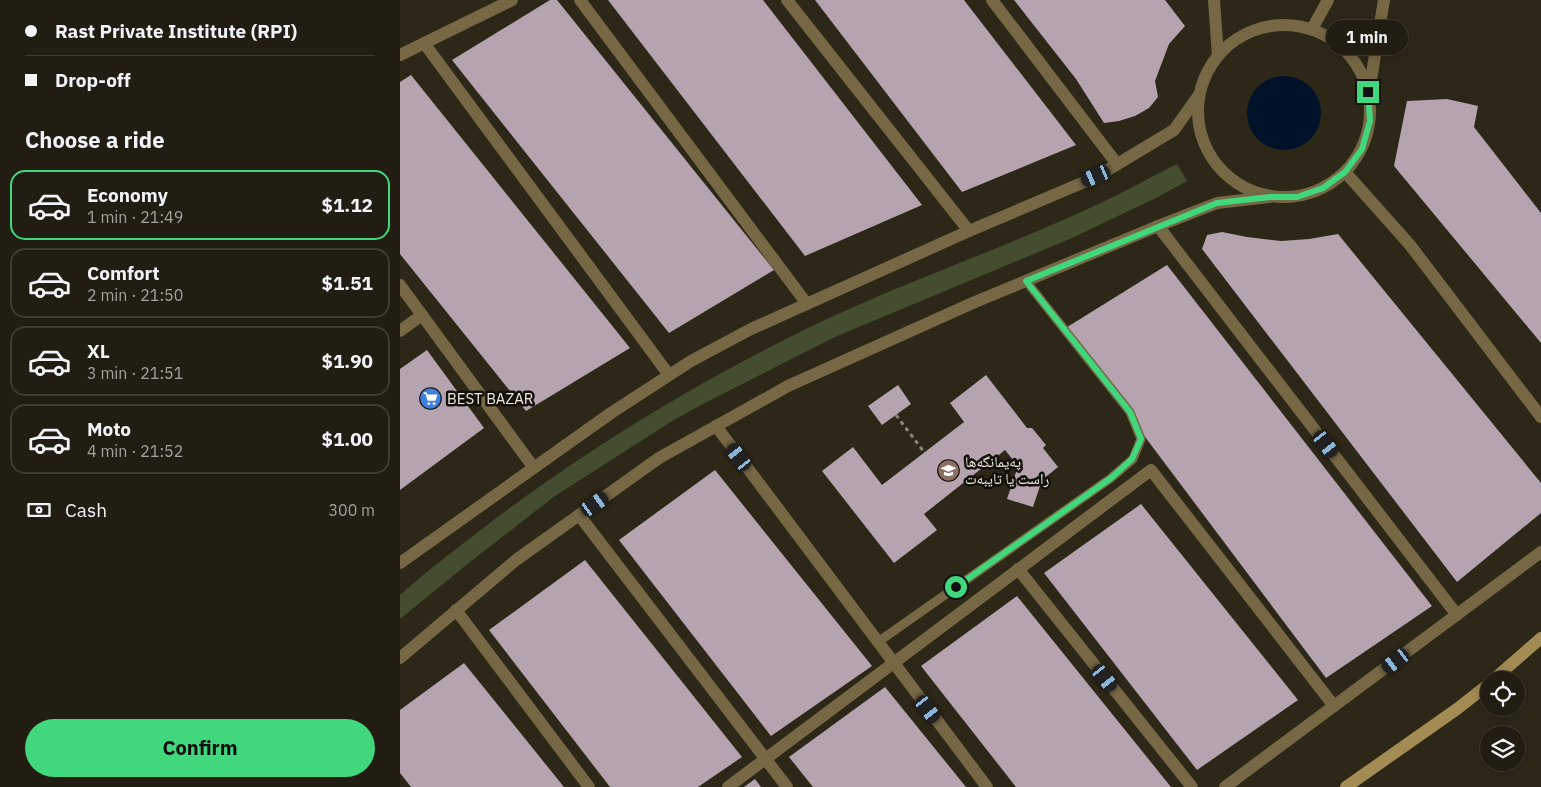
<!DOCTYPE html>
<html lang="en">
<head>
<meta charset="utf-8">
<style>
  :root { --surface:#221d12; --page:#2e2a20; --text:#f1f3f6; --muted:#a2a29f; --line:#3f3b32; --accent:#41d77c }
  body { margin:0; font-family:"IBM Plex Sans","Noto Naskh Arabic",sans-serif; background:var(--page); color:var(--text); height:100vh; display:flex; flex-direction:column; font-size:19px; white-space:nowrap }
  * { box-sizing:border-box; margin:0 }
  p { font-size:16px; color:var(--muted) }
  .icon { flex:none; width:28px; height:28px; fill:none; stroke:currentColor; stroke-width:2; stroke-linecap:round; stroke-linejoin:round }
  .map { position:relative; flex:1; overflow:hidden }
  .sheet { display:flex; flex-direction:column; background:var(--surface); width:400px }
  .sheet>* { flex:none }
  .guide { display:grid; align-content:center; height:110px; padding:0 25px; background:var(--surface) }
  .tools { position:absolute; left:1080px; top:671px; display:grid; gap:10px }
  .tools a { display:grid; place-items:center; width:45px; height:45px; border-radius:50%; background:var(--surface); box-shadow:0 2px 12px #0003,0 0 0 1px var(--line); font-size:25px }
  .end { position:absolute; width:22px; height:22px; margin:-11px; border:6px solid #41d77c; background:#111; box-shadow:0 0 0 2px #111 }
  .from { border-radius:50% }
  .bubble { position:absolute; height:35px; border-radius:18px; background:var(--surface); box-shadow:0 2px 12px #0003,0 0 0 1px var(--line); font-size:16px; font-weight:700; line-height:35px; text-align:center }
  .car { position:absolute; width:15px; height:30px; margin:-15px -8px; border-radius:6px; box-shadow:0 0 4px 1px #0007; background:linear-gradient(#222 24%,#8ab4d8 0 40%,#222 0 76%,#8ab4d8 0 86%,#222 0) }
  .guide b { display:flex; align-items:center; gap:18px; height:48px; font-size:19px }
  .guide b+b { border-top:1px solid var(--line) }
  .guide i { width:12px; height:12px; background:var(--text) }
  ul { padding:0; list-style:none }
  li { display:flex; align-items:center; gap:15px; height:70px; margin:0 10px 8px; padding:0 15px; border:2px solid var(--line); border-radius:15px }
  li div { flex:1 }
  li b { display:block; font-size:19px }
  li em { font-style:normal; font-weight:700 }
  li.current { border-color:var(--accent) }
  li>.icon { width:45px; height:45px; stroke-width:1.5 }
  h2 { padding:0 25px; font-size:22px; line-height:60px }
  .pay { display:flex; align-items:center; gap:12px; height:55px; padding:0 25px; font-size:19px }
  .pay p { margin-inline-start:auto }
  .cta { display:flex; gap:10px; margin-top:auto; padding:10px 25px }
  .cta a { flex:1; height:58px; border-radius:30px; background:var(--accent); color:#111; font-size:20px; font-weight:700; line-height:58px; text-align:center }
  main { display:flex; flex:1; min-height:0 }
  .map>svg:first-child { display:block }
  .green { fill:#444d30 }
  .water { fill:#00122a }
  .building { fill:#b5a3af }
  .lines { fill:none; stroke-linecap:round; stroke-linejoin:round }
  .path { stroke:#8d887c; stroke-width:3; stroke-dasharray:4 4; stroke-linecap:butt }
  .lane { stroke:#766845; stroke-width:9 }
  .street { stroke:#766845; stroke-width:12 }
  .secondary { stroke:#a28c53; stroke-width:12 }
  .route { stroke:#41d77c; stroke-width:6 }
  .labels { text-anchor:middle; stroke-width:5; stroke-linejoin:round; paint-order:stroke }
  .poi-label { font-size:15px; fill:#eeeae1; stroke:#13100a; text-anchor:start }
</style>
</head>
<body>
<main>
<section class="sheet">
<div class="guide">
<b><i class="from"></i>Rast Private Institute (RPI)</b>
<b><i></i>Drop-off</b>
</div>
<h2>Choose a ride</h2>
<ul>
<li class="current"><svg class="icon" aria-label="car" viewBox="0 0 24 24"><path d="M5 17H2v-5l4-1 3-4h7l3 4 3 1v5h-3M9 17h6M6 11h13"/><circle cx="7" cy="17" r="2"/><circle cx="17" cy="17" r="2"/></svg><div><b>Economy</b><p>1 min · 21:49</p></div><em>$1.12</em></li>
<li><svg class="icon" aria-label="car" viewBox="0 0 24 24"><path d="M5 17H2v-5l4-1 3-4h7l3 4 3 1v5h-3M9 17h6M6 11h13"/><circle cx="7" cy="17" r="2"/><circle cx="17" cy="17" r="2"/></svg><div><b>Comfort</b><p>2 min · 21:50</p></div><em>$1.51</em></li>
<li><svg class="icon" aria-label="car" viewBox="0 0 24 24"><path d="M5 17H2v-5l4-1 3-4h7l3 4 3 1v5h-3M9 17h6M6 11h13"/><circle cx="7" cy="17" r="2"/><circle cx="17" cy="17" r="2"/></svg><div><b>XL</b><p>3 min · 21:51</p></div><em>$1.90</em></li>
<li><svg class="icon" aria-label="car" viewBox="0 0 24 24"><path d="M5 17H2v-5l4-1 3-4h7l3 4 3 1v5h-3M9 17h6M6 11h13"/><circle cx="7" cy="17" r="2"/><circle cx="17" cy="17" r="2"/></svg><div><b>Moto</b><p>4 min · 21:52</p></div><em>$1.00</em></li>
</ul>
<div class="pay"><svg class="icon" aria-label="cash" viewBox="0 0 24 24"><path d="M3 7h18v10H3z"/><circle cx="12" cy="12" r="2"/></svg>Cash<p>300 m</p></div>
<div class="cta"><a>Confirm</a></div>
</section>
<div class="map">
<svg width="1141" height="787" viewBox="0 0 1141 787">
  <rect width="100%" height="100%" fill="#2d2718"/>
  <path class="green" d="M777 164 787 181 760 196 672 238 435 337 307 402 277 418 155 496 70 562 0 619V595C29 569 60 546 91 522 190 447 296 383 408 328 497 285 591 253 681 212 714 198 745 180 777 164Z"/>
  <circle class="water" cx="884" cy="113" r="37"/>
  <g class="building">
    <polygon points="150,0 157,0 374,270 269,333 52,60"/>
    <polygon points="208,0 363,0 522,205 405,256"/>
    <polygon points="415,0 564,0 676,145 562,192"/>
    <polygon points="614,0 765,0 785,26 769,44 755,81 758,97 749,108 735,116 719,121 704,123 676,79"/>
    <polygon points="11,75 230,348 126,411 0,254 0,82"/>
    <polygon points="1047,99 1078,106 1074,127 1141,213 1141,343 994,166 1007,101"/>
    <polygon points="822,232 847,237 881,241 909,239 938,234 1141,483 1141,513 1057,582 802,249 807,235"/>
    <polygon points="767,265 1032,606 926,678 664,329"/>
    <polygon points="27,350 84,428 0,490 0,369"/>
    <polygon points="586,375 627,428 632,428 646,445 643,448 658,467 642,480 633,507 607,499 618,466 605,450 524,514 537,530 494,563 422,471 453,447 482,485 564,422 550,403"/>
    <polygon points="498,385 511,404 482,425 468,406"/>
    <polygon points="315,470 472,666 371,736 219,540"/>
    <polygon points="741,504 898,700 797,770 644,573"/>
    <polygon points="185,560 342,757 298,787 210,787 89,630"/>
    <polygon points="617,596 771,787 616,787 521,666"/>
    <polygon points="64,663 164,787 11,787 0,773 0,710"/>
    <polygon points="485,687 566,787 413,787 389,757"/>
    <polygon points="355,779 361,787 344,787"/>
  </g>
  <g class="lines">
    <polyline class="path" points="496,415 524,452"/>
    <polyline class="lane" points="478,642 711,478 733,459 741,439 730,412 626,281"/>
    <g class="street">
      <polyline points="180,0 407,304"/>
      <polyline points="387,0 569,231"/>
      <polyline points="592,0 717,164"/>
      <polyline points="814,0 818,56"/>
      <circle cx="884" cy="111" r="86"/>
      <polyline points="912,29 928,0"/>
      <polyline points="24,43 269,375"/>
      <polyline points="0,55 112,0"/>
      <polyline points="969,92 984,0"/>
      <polyline points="945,172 1010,245 1141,417"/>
      <polyline points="758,226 1057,615"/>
      <polyline points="0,285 134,468"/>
      <polyline points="0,331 22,315"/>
      <polyline points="316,426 587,787"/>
      <polyline points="179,515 387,787"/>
      <polyline points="0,563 211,413 291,361 351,329 569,231 696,177 774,130 799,95"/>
      <polyline points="618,569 792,787"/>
      <polyline points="56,610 189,787"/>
      <polyline points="0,658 116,560 259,458 388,386 575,302 758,226 817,203 869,197"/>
      <polyline points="328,787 751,470 934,706"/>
      <polyline points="825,787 1141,552"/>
    </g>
    <g class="secondary">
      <polyline points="1093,680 1141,638"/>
      <polyline points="946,787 1057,709 1089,684"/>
    </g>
  </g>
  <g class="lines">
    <polyline class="route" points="556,587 711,478 732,459 741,439 730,412 626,281 817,203 870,197 897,197 923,188 945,172 962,149 970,121 968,92"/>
  </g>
  <defs>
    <symbol id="supermarket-disc" viewBox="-11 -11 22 22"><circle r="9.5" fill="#3f7fe0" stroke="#13100a"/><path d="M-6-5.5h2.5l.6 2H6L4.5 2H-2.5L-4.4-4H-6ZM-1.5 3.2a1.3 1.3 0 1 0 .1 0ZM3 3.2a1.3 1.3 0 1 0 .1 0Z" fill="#fff"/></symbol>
    <symbol id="university-disc" viewBox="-11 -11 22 22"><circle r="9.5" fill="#8d6e63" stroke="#13100a"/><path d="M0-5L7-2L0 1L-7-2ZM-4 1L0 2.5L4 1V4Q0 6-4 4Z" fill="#fff"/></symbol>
  </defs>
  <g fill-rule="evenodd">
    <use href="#supermarket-disc" x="18" y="386" width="25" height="25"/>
    <use href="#university-disc" x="536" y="458" width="25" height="25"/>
  </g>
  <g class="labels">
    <g class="poi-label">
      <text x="47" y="404">BEST BAZAR</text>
      <text x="565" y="467">پەیمانگەها<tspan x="565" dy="17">راست یا تایبەت</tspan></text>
    </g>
  </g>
</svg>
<div class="tools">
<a><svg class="icon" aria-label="locate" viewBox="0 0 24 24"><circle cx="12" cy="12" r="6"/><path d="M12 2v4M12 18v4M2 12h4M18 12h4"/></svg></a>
<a><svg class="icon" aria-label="layers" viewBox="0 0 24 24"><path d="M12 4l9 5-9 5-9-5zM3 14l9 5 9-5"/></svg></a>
</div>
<i class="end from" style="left:556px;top:587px"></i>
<i class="end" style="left:968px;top:92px"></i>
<div class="bubble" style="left:926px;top:20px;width:82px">1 min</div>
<i class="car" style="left:696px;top:176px;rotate:247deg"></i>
<i class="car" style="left:926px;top:444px;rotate:142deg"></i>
<i class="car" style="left:339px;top:457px;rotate:323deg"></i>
<i class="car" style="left:195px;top:504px;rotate:55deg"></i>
<i class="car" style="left:996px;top:661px;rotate:233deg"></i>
<i class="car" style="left:705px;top:678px;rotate:141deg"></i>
<i class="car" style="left:528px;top:709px;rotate:143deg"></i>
</div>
</main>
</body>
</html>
